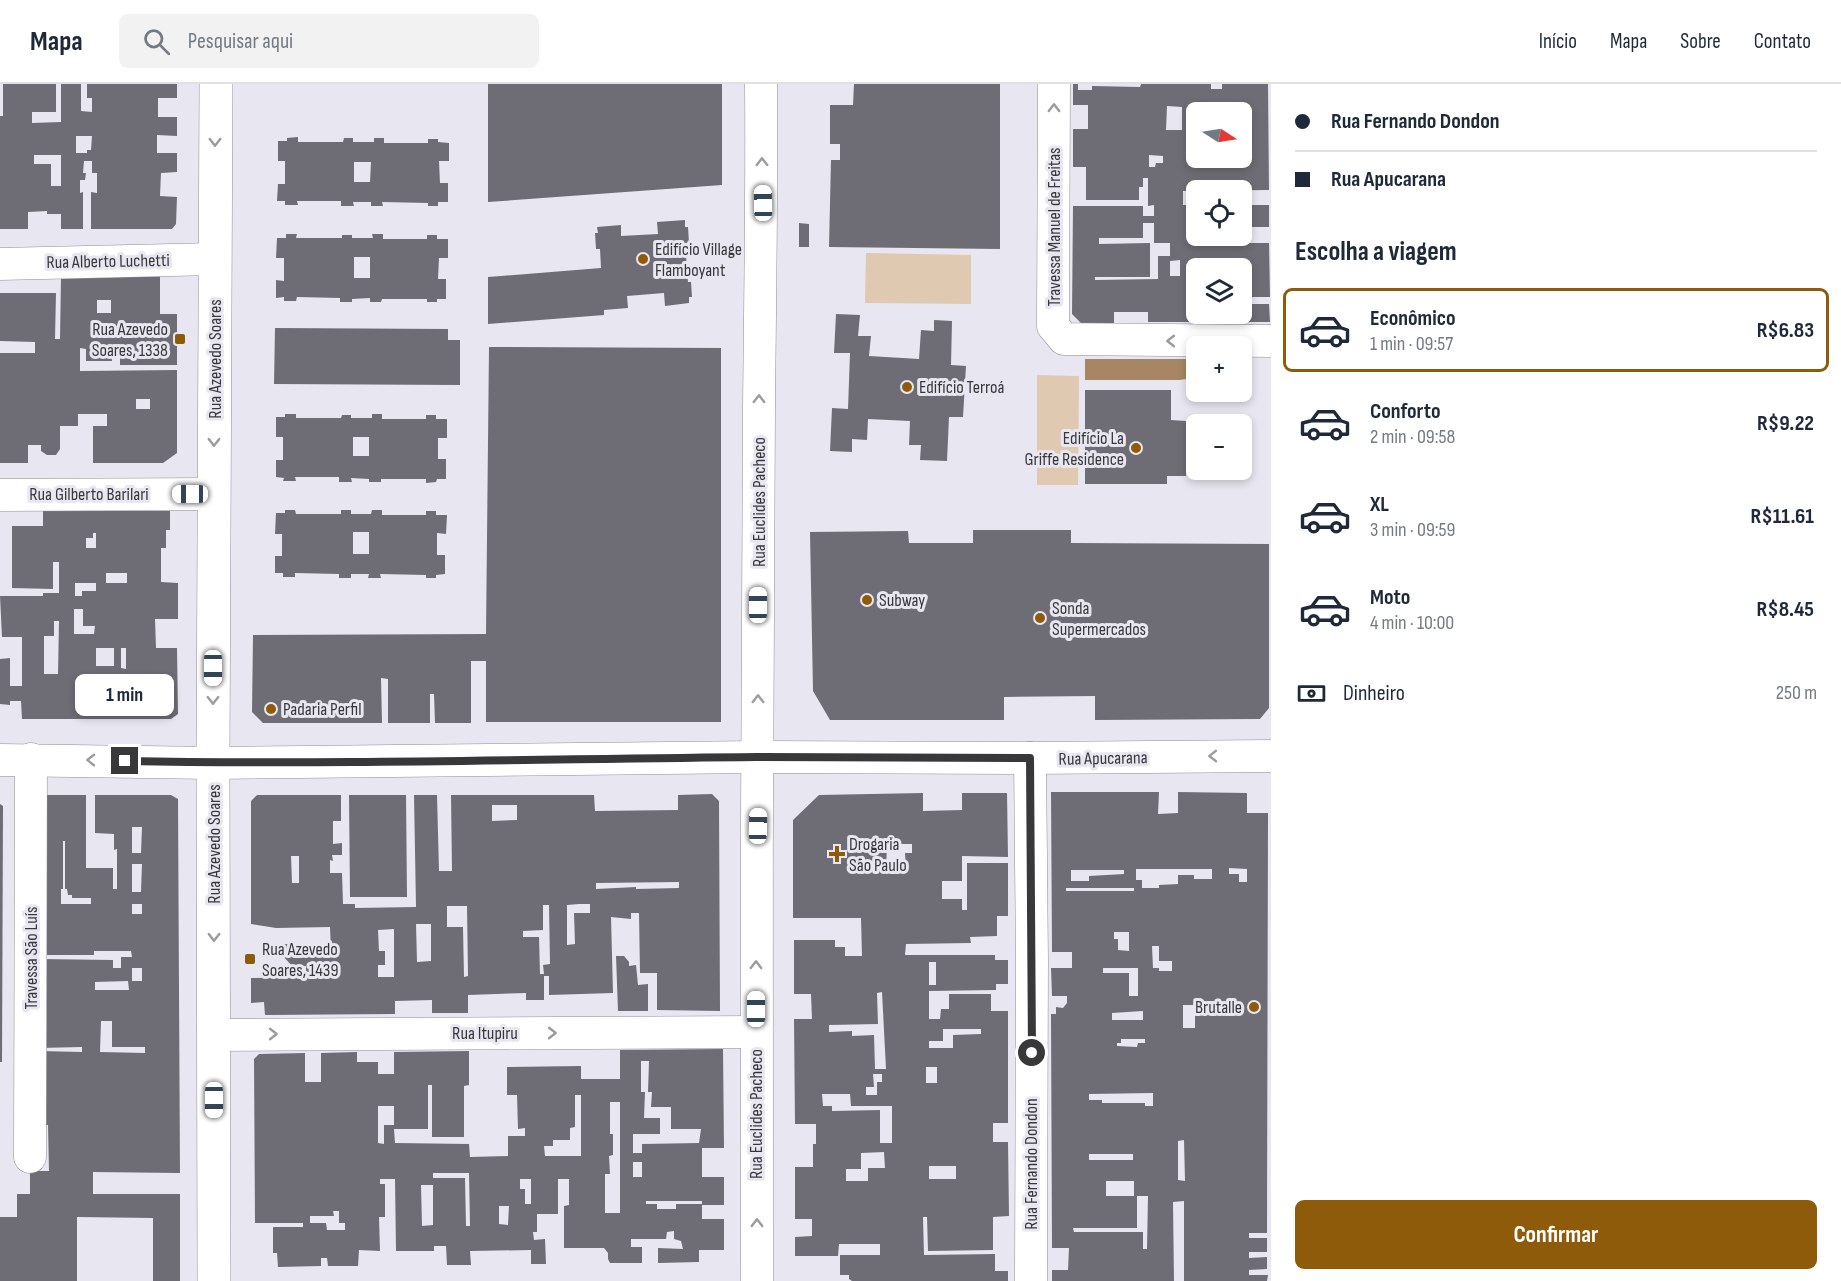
<!DOCTYPE html>
<html lang="pt">
<head>
<meta charset="utf-8">
<style>
  :root { --surface:#fff; --page:#f2f2f3; --text:#1f2937; --muted:#747a83; --line:#e0e1e3; --accent:#8e5b0a }
  body { margin:0; font-family:"Sofia Sans Condensed",sans-serif; background:var(--page); color:var(--text); height:100vh; display:flex; flex-direction:column; font-size:22px; white-space:nowrap }
  * { box-sizing:border-box; margin:0 }
  p { font-size:20px; color:var(--muted) }
  .icon { flex:none; width:33px; height:33px; fill:none; stroke:currentColor; stroke-width:2; stroke-linecap:round; stroke-linejoin:round }
  .map { position:relative; flex:1; overflow:hidden }
  .details { display:flex; flex-direction:column; background:var(--surface); width:570px }
  .details>* { flex:none }
  .guide { display:grid; align-content:center; height:132px; padding:0 24px; background:var(--surface) }
  .needle { width:39px; rotate:102deg }
  .fabs { position:absolute; left:1186px; top:18px; display:grid; gap:12px }
  .fabs a { display:grid; place-items:center; width:66px; height:66px; border-radius:9px; background:var(--surface); box-shadow:0 3px 9px #0003; font-size:30px }
  .end { position:absolute; width:27px; height:27px; margin:-14px; border:8px solid #38383b; background:#fff; box-shadow:0 0 0 3px #fff }
  .from { border-radius:50% }
  .bubble { position:absolute; height:42px; border-radius:9px; background:var(--surface); box-shadow:0 3px 9px #0003; font-size:20px; font-weight:700; line-height:42px; text-align:center }
  .car { position:absolute; width:18px; height:36px; margin:-18px -9px; border-radius:8px; box-shadow:0 0 4px 2px #0007; background:linear-gradient(#fff 24%,#345 0 40%,#fff 0 76%,#345 0 86%,#fff 0) }
  .guide b { display:flex; align-items:center; gap:21px; height:57px; font-size:22px }
  .guide b+b { border-top:2px solid var(--line) }
  .guide i { width:15px; height:15px; background:var(--text) }
  ul { padding:0; list-style:none }
  li { display:flex; align-items:center; gap:18px; height:84px; margin:0 12px 9px; padding:0 12px; border:3px solid transparent; border-radius:9px }
  li div { flex:1 }
  li b { display:block; font-size:22px }
  li em { font-style:normal; font-weight:700 }
  li.current { border-color:var(--accent) }
  li>.icon { width:54px; height:54px; stroke-width:1.5 }
  h2 { padding:0 24px; font-size:27px; line-height:72px }
  .pay { display:flex; align-items:center; gap:15px; height:66px; padding:0 24px; font-size:22px }
  .pay p { margin-inline-start:auto }
  .button { display:flex; gap:12px; margin-top:auto; padding:12px 24px }
  .button a { flex:1; height:69px; border-radius:9px; background:var(--accent); color:#fff; font-size:24px; font-weight:700; line-height:69px; text-align:center }
  header { display:flex; align-items:center; gap:36px; box-sizing:border-box; height:84px; padding:0 30px; background:var(--surface); border-bottom:2px solid var(--line) }
  header strong { font-size:28px }
  nav { display:flex; gap:33px; margin-inline-start:auto; font-size:21px }
  .search { width:420px; height:54px; background:var(--page); display:flex; align-items:center; gap:15px; box-sizing:border-box; padding:0 21px; border-radius:9px; color:var(--muted); font-size:22px }
  main { display:flex; flex:1; min-height:0 }
  .map>svg:first-child { display:block }
  .green { fill:#dfc9b0 }
  .water { fill:#a78763 }
  .building { fill:#6e6d75; fill-rule:evenodd }
  .lines { fill:none; stroke-linecap:round; stroke-linejoin:round }
  .minor-casing { stroke:#8f8e96; stroke-width:33 }
  .tertiary-casing { stroke:#8f8e96; stroke-width:34 }
  .minor { stroke:#fff; stroke-width:32 }
  .tertiary { stroke:#fff; stroke-width:33 }
  .oneway { stroke:#9c9c9d }
  .route { stroke:#38383b; stroke-width:8 }
  .poi-dot { fill:#8e5b0a; stroke:#e8e7f1; stroke-width:2 }
  .labels { text-anchor:middle; stroke-width:6; stroke-linejoin:round; paint-order:stroke }
  .street-label { font-size:18px; fill:#38383b; stroke:#e8e7f1 }
  .poi-label { font-size:18px; fill:#38383b; stroke:#e8e7f1; text-anchor:start }
</style>
</head>
<body>
<header>
<strong>Mapa</strong>
<div class="search"><svg class="icon" aria-label="search" viewBox="0 0 24 24"><circle cx="10" cy="10" r="6"/><path d="M15 15l6 6"/></svg>Pesquisar aqui</div>
<nav><a>Início</a><a>Mapa</a><a>Sobre</a><a>Contato</a></nav>
</header>
<main>
<div class="map">
<svg width="1271" height="1197" viewBox="0 0 1271 1197">
  <rect width="100%" height="100%" fill="#e8e7f1"/>
  <g class="green">
    <polygon points="866,169 971,171 971,220 865,219"/>
    <polygon points="1037,291 1079,292 1078,401 1037,401"/>
  </g>
  <polygon class="water" points="1085,275 1197,275 1197,290 1193,294 1180,296 1085,296"/>
  <g class="building">
    <path d="M3 0H56V28H32V39L61 38V0H81V27L92 28V14H87V0H177V14H158V33H177V52L157 51V69H177V88L161 89 160 112 177 113 176 140 172 145H91V108L97 109V89H92V77H84L83 89H86L85 96H80V109L83 108V145H61V130H47V127L28 128V145H0V32H3ZM76 52H92L91 66H87V69H76ZM34 71H61V102H51V80H34Z"/>
    <polygon points="488,0 722,0 722,101 488,118"/>
    <polygon points="854,0 1000,0 1000,165 829,163 831,76 840,76 840,60 830,60 830,21 853,21"/>
    <path d="M1073 0H1078V6H1092V2L1140 3 1141 0H1211V5H1222V0H1268L1269 106 1183 107V121H1197V146H1189V159H1269L1270 213H1242V184H1197V230H1242V220H1269L1270 238H1148V228H1114V239H1081L1072 230 1073 122H1143V132H1154V121L1148 122V94H1143V103H1139V116H1086V83H1073V45H1088V21H1073ZM1167 22 1182 23V46H1166ZM1197 28H1242V47H1245L1242 74H1197V66H1192V46H1197ZM1149 71 1163 72V79H1156L1155 83H1149ZM1143 139H1154V159H1170V172H1158V195L1095 196V193H1150V159L1099 160V154H1143ZM1180 176V192H1170V177Z"/>
    <path d="M298 53V58H343L344 54H353V58H374V54H384V59H428V55H438V58L449 59V77H439L440 99H448V118H438V122H428V119L382 118 383 122H371V118H353L354 122H341V117H297L298 121H285V117H277L278 100H285V77H278V57H287V54ZM354 78H371L370 98H354Z"/>
    <polygon points="1242,121 1269,121 1269,143 1251,143 1251,151 1242,151"/>
    <polygon points="685,136 685,143 688,143 689,159 685,159 688,198 691,198 692,213 689,213 689,219 665,222 664,209 627,212 628,224 604,226 604,231 488,240 488,193 601,184 600,165 596,165 595,149 598,149 597,143 621,141 621,152 658,150 657,138"/>
    <polygon points="799,139 809,140 809,163 799,163"/>
    <path d="M286 150H297L296 154H342V151H352V154H373L372 150H383V155H427V151H437V155H448V174H439L438 195H446V215H437V218H427V215H382L381 218H370V214L352 215V218H340V214L297 213 296 217H284V213L276 214V196L284 197V174H276L277 154H286ZM354 173H370V194H354Z"/>
    <path d="M160 192V230H177V281H120V268H111L112 277H86V265L80 264V287L177 286V369L163 379H93V342H107V330H78V342H60V365L56 371H47L41 367V361H28V379H0V269H35V258L0 257V209H56L55 255H60L61 193ZM97 216H111V229H97ZM136 315H150V325H136Z"/>
    <polygon points="836,230 860,231 858,252 871,252 869,272 919,275 921,246 934,247 934,236 952,237 951,281 966,282 963,333 949,333 947,377 920,376 921,361 909,361 910,337 868,335 867,356 852,355 852,368 830,367 832,324 848,325 850,269 834,269"/>
    <polygon points="275,244 448,245 448,256 460,256 460,301 274,300"/>
    <polygon points="489,263 721,264 721,638 486,638 486,577 471,577 471,639 435,639 434,610 430,610 430,639 388,639 388,595 381,594 382,639 263,639 252,628 253,551 486,550"/>
    <polygon points="1085,306 1171,306 1171,336 1186,337 1186,392 1167,392 1167,400 1085,400"/>
    <path d="M285 330H296V334H341L342 331H351V334H372V330H382V335H426V331H436V335H447V354H438V375H446V395H437L436 398 426 399V395H381V398H369V395L351 394 352 398H339V393H295L296 397H283L284 394 276 393V376H283V353H276V333H285ZM353 353H369V372H353Z"/>
    <path d="M285 426H295L296 430H341V426H351V430H371L372 426H382V431H426V427H436V431H447L446 450 437 449V471H445V490L436 491V494H426V491L380 490 381 494H368L369 490H351V494H339V490L295 489V493H283V489H275V472H282V450H275L276 429H285ZM353 448H369V470H353Z"/>
    <path d="M43 427H170V446H166V464H161V498L178 499V535H155L156 564H177L178 630 171 635H22L21 617H10V621L0 620V575L10 574V602H22V553H2L0 512H43V509H59V478H53V505L12 504V442H43ZM93 449H96V464H86V454H93ZM106 489H127V499H106ZM75 499H96V507H82V512H75ZM74 525H83V542H95L94 550H74ZM54 537H59L58 590H44V552H54ZM96 564H114V582H96ZM121 564H126V585L121 584Z"/>
    <polygon points="973,446 1071,446 1071,459 1269,460 1269,624 1260,635 1095,636 1095,612 1004,613 1004,636 830,636 813,607 810,448 908,447 909,459 973,459"/>
    <path d="M1051 708H1159L1158 730 1178 729V708L1247 709V729H1268L1267 1144V1149H1249V1154H1267V1168H1249V1174L1267 1173V1185L1249 1186V1191H1268L1267 1197H1184V1117L1173 1118 1174 1197H1052V1186H1068L1069 1164H1052L1051 930H1056V923L1063 924 1067 919V912H1052L1051 884H1072V868H1052ZM1229 784 1247 785V798H1239V790H1229ZM1136 785H1212V795H1194V791H1178V800L1159 801V804H1142V796H1136ZM1071 786H1124V790L1089 792V797H1071ZM1066 804H1134V807H1066ZM1114 848H1129V867L1118 866V855H1114ZM1152 862H1159V877H1172V887H1159V884H1153ZM1103 884H1138V912H1129V889H1103ZM1183 921H1195V944H1183ZM1143 927V936H1112V929ZM1121 955H1145V959H1138L1137 963 1117 962V959H1121ZM1153 1009V1022H1145V1019H1102V1016H1089V1010ZM1184 1056 1185 1097 1178 1096V1057ZM1089 1070H1133V1076H1089ZM1106 1097H1134V1112H1106ZM1137 1112H1148L1147 1165H1143V1148H1074L1073 1144H1137Z"/>
    <path d="M923 709V727L962 726V709H1007L1008 773 962 772V797H942V815H962V826H967V779H1008V832H997V852L970 853 971 859 906 860 905 871H995V876H1008V900H996V906L929 907V935H940L941 925H949V910H991V927H1008V1039H993V1058H1008L1009 1132 993 1133V1166L928 1167 927 1133H923L924 1171 995 1170V1187H1008V1197H852L849 1195V1191H840V1171H880V1160H839L838 1172H795V1153L812 1152V1135H795V1083H813V1060H816V1040H795L794 935H812L811 910H794V856H835V863H845V872H862L861 834H793V736L819 711ZM887 760H912V769H905L906 786H886ZM929 878H936V901H929ZM882 908 886 985H875L874 951 852 952V947L829 948V941L878 940 877 909ZM943 945H981V950L953 951V964H929V957H943ZM926 983H937V999H926ZM873 990H882V998H877V1011H866V1003H874ZM822 1010H850L851 1022H892V1059H880V1026L832 1027V1022H823ZM884 1068 885 1084H868V1097H846V1085H861V1069ZM929 1082H956V1095H929Z"/>
    <path d="M712 710 719 717 720 927 657 926V889H640L639 829H631V835L611 833 613 909 549 911V892H544V916H526V909L468 911V929H432V916L395 917V930L265 931 264 918 251 919V894L306 893V882L293 883 282 871V860H310V868L331 867 330 843 276 844 251 840V717L257 711H341V737H333V760L342 759V771H332L333 777 330 776V789H342L343 820H355V824L416 823 414 711H437L439 787H452L451 711H594L595 727 678 726V711ZM492 721H517V736L492 737ZM291 772H299V799H292ZM679 798V804L636 805V803L596 805V799ZM579 820H590V829H574L575 860 567 861V821ZM543 821H549L550 880 543 881 544 890H540L539 853H523V847L543 846ZM447 822H467L468 892 464 893 463 843H447ZM416 840H431V877L417 878ZM394 845V893H378V881H385V867H379L378 846Z"/>
    <path d="M41 711H86V784H113V805H117V765L114 766V750L95 749V711H171L178 715 180 1089 93 1088V1110H180V1197H153V1134L77 1133V1197H0V1133H17V1110H30V1087H49L48 1041H39V967L82 968V963L39 964V875L113 876V884H121V873H132L131 867H94V871H39ZM132 743H142L141 769H132ZM63 757H65V805H67L68 811H72V814H91V820H61V805H63ZM132 780H142L141 808H132ZM132 820H142V830H132ZM132 884H142V897H132ZM128 897 129 906H95V898ZM101 937H112V963H145V969L100 968Z"/>
    <polygon points="349,711 406,711 407,813 350,813"/>
    <polygon points="0,720 3,722 2,978 0,978"/>
    <polygon points="616,872 624,872 629,878 629,882 636,881 638,901 648,900 648,927 618,927"/>
    <path d="M723 965 724 1064H702V1093H724V1121H702V1135H724V1166H699V1178L658 1179V1164L683 1165 681 1157 674 1155V1147L667 1148 666 1155H631V1163H642V1179H610L608 1175V1169L604 1164H564V1122L569 1121V1095H558V1130H537V1148H533L534 1156 545 1155 546 1180H531V1166L470 1167 471 1181H447L446 1162H434V1167H396L395 1095H380V1100H385V1133H379L380 1167 359 1166 358 1182H328L327 1174H321V1182L278 1183 277 1169H273V1143H303V1139H255L254 975 259 970 305 969V998H321V969L357 968V978H378V990H394V968L469 967V1001L464 1002V1053H432V1001H428V1045H394L395 1059 469 1060 470 1073 508 1072V1052H525V1044L518 1045 517 1011H507V983L581 982V995H620V966ZM641 977H649L648 1008H652L651 1023H671V1045H701L699 1059 642 1060V1069H633V1050H660V1034H644L645 1008H641ZM575 1011H581V1072H545L544 1062H553V1056H570V1044L575 1043ZM610 1018H620V1129H605V1090H610L609 1072 613 1071V1050H610ZM378 1022H394V1041H384V1060L378 1059ZM633 1078H642V1093H633ZM433 1089H469L470 1142H466L465 1094H433ZM520 1095H531V1120H525V1105H520ZM421 1101H433V1141L422 1142ZM646 1117H702V1120H676V1125H657V1120H646ZM499 1122H509L508 1141 499 1140ZM333 1127H339V1139H345V1146H327L326 1139H310V1132H334Z"/>
  </g>
  <g class="lines">
    <defs>
      <g id="minor">
        <polyline points="1054,0 1053,242 1064,255 1271,257"/>
        <polyline points="0,180 215,175"/>
        <polyline points="0,411 214,410"/>
        <polyline points="1030,674 1032,878 1031,1197"/>
        <polyline points="0,676 213,679 758,673 1030,674 1271,672"/>
        <polyline points="215,951 756,948"/>
        <polyline points="30,1073 31,675"/>
        <path d="M757 1197C755 906 758 616 759 325 760 216 762 108 761 0"/>
      </g>
      <polyline id="tertiary" points="214,1197 213,679 216,0"/>
    </defs>
    <use href="#minor" class="minor-casing"/>
    <use href="#tertiary" class="tertiary-casing"/>
    <use href="#minor" class="minor"/>
    <use href="#tertiary" class="tertiary"/>
  </g>
  <defs><path id="oneway-chevron" d="M-2-3.5L2.5 0L-2 3.5" fill="none" stroke-width="1.6" stroke-linecap="round" stroke-linejoin="round" transform="scale(1.5)"/></defs>
  <g class="oneway">
    <use href="#oneway-chevron" transform="translate(1054 24) rotate(-90)"/>
    <use href="#oneway-chevron" transform="translate(215 58) rotate(90)"/>
    <use href="#oneway-chevron" transform="translate(762 78) rotate(-91)"/>
    <use href="#oneway-chevron" transform="translate(1171 257) rotate(-180)"/>
    <use href="#oneway-chevron" transform="translate(759 315) rotate(-89)"/>
    <use href="#oneway-chevron" transform="translate(214 358) rotate(90)"/>
    <use href="#oneway-chevron" transform="translate(758 615) rotate(-90)"/>
    <use href="#oneway-chevron" transform="translate(213 616) rotate(90)"/>
    <use href="#oneway-chevron" transform="translate(1213 672) rotate(179)"/>
    <use href="#oneway-chevron" transform="translate(91 676) rotate(-179)"/>
    <use href="#oneway-chevron" transform="translate(214 853) rotate(90)"/>
    <use href="#oneway-chevron" transform="translate(756 881) rotate(-89)"/>
    <use href="#oneway-chevron" transform="translate(552 949)"/>
    <use href="#oneway-chevron" transform="translate(273 950)"/>
    <use href="#oneway-chevron" transform="translate(757 1139) rotate(-90)"/>
  </g>
  <g class="lines">
    <path class="route" d="M125 677C336 681 546 675 757 673 848 673 939 674 1030 674L1032 969"/>
  </g>
  <g class="poi-dot">
    <circle cx="643" cy="175" r="6"/>
    <rect x="174" y="249" width="12" height="12" rx="3"/>
    <circle cx="907" cy="303" r="6"/>
    <circle cx="1136" cy="364" r="6"/>
    <circle cx="867" cy="516" r="6"/>
    <circle cx="1040" cy="534" r="6"/>
    <circle cx="271" cy="625" r="6"/>
    <path d="M834 761h6v6h6v6h-6v6h-6v-6h-6v-6h6z"/>
    <rect x="244" y="869" width="12" height="12" rx="3"/>
    <circle cx="1254" cy="923" r="6"/>
  </g>
  <g class="labels">
    <g class="street-label">
      <text transform="translate(1054 143) rotate(-90)" y="6">Travessa Manuel de Freitas</text>
      <text transform="translate(108 177) rotate(-1)" y="6">Rua Alberto Luchetti</text>
      <text transform="translate(215 275) rotate(-90)" y="6">Rua Azevedo Soares</text>
      <text x="89" y="416">Rua Gilberto Barilari</text>
      <text transform="translate(759 418) rotate(-90)" y="6">Rua Euclides Pacheco</text>
      <text transform="translate(1103 674) rotate(-1)" y="6">Rua Apucarana</text>
      <text transform="translate(214 760) rotate(-90)" y="6">Rua Azevedo Soares</text>
      <text transform="translate(31 874) rotate(-90)" y="6">Travessa São Luís</text>
      <text x="485" y="955">Rua Itupiru</text>
      <text transform="translate(756 1030) rotate(-90)" y="6">Rua Euclides Pacheco</text>
      <text transform="translate(1031 1080) rotate(-90)" y="6">Rua Fernando Dondon</text>
    </g>
    <g class="poi-label">
      <text x="655" y="171">Edifício Village<tspan x="655" dy="21">Flamboyant</tspan></text>
      <text x="168" y="251" text-anchor="end">Rua Azevedo<tspan x="168" dy="21">Soares, 1338</tspan></text>
      <text x="919" y="309">Edifício Terroá</text>
      <text x="1124" y="360" text-anchor="end">Edifício La<tspan x="1124" dy="21">Griffe Residence</tspan></text>
      <text x="879" y="522">Subway</text>
      <text x="1052" y="530">Sonda<tspan x="1052" dy="21">Supermercados</tspan></text>
      <text x="283" y="631">Padaria Perfil</text>
      <text x="849" y="766">Drogaria<tspan x="849" dy="21">São Paulo</tspan></text>
      <text x="262" y="871">Rua Azevedo<tspan x="262" dy="21">Soares, 1439</tspan></text>
      <text x="1242" y="929" text-anchor="end">Brutalle</text>
    </g>
  </g>
</svg>
<div class="fabs">
<a><svg class="needle" viewBox="-14 -14 28 28"><path d="M0-13l5 13h-10z" fill="#e53935"/><path d="M0 13l5-13h-10z" fill="#747a83"/></svg></a>
<a><svg class="icon" aria-label="locate" viewBox="0 0 24 24"><circle cx="12" cy="12" r="6"/><path d="M12 2v4M12 18v4M2 12h4M18 12h4"/></svg></a>
<a><svg class="icon" aria-label="layers" viewBox="0 0 24 24"><path d="M12 4l9 5-9 5-9-5zM3 14l9 5 9-5"/></svg></a>
<a>+</a>
<a>−</a>
</div>
<i class="end from" style="left:1032px;top:969px"></i>
<i class="end" style="left:125px;top:677px"></i>
<div class="bubble" style="left:75px;top:590px;width:99px">1 min</div>
<i class="car" style="left:763px;top:119px;rotate:359deg"></i>
<i class="car" style="left:190px;top:410px;rotate:270deg"></i>
<i class="car" style="left:758px;top:521px;rotate:0deg"></i>
<i class="car" style="left:213px;top:584px;rotate:180deg"></i>
<i class="car" style="left:758px;top:742px;rotate:1deg"></i>
<i class="car" style="left:756px;top:925px;rotate:0deg"></i>
<i class="car" style="left:214px;top:1016px;rotate:180deg"></i>
</div>
<section class="details">
<div class="guide">
<b><i class="from"></i>Rua Fernando Dondon</b>
<b><i></i>Rua Apucarana</b>
</div>
<h2>Escolha a viagem</h2>
<ul>
<li class="current"><svg class="icon" aria-label="car" viewBox="0 0 24 24"><path d="M5 17H2v-5l4-1 3-4h7l3 4 3 1v5h-3M9 17h6M6 11h13"/><circle cx="7" cy="17" r="2"/><circle cx="17" cy="17" r="2"/></svg><div><b>Econômico</b><p>1 min · 09:57</p></div><em>R$6.83</em></li>
<li><svg class="icon" aria-label="car" viewBox="0 0 24 24"><path d="M5 17H2v-5l4-1 3-4h7l3 4 3 1v5h-3M9 17h6M6 11h13"/><circle cx="7" cy="17" r="2"/><circle cx="17" cy="17" r="2"/></svg><div><b>Conforto</b><p>2 min · 09:58</p></div><em>R$9.22</em></li>
<li><svg class="icon" aria-label="car" viewBox="0 0 24 24"><path d="M5 17H2v-5l4-1 3-4h7l3 4 3 1v5h-3M9 17h6M6 11h13"/><circle cx="7" cy="17" r="2"/><circle cx="17" cy="17" r="2"/></svg><div><b>XL</b><p>3 min · 09:59</p></div><em>R$11.61</em></li>
<li><svg class="icon" aria-label="car" viewBox="0 0 24 24"><path d="M5 17H2v-5l4-1 3-4h7l3 4 3 1v5h-3M9 17h6M6 11h13"/><circle cx="7" cy="17" r="2"/><circle cx="17" cy="17" r="2"/></svg><div><b>Moto</b><p>4 min · 10:00</p></div><em>R$8.45</em></li>
</ul>
<div class="pay"><svg class="icon" aria-label="cash" viewBox="0 0 24 24"><path d="M3 7h18v10H3z"/><circle cx="12" cy="12" r="2"/></svg>Dinheiro<p>250 m</p></div>
<div class="button"><a>Confirmar</a></div>
</section>
</main>
</body>
</html>
